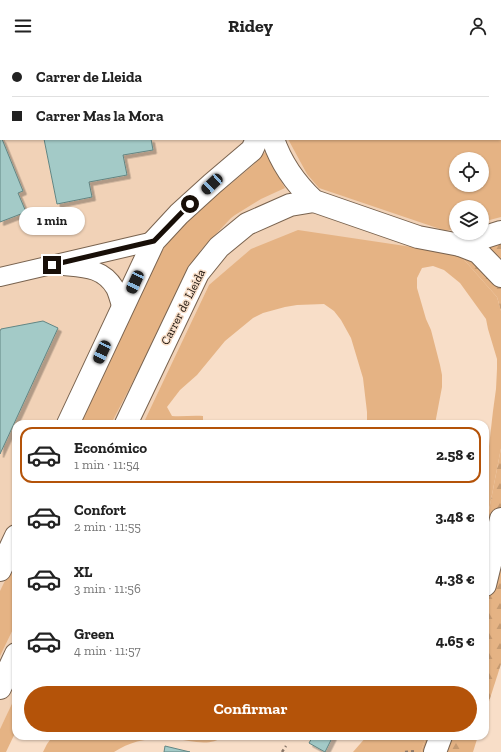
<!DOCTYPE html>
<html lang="es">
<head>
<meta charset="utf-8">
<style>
  :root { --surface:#fff; --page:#f6f6f6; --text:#222; --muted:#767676; --line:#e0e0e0; --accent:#b45309 }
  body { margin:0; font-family:"Zilla Slab",serif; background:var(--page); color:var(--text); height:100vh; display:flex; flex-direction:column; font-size:15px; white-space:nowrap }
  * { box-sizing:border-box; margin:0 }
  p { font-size:13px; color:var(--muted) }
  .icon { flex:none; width:22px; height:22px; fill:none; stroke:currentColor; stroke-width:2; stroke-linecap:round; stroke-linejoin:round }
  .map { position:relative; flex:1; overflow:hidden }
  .panel { position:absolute; left:12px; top:368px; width:477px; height:320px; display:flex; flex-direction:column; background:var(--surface); border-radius:12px; box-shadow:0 1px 3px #0004 }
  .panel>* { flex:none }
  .guide { position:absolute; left:0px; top:0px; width:501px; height:88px; box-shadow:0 1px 3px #0004; display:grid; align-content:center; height:88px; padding:0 12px; background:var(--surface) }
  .tools { position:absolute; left:449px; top:100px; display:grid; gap:8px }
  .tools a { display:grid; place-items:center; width:40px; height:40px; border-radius:50%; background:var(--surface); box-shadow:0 1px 3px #0004; font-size:20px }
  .end { position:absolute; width:18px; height:18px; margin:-9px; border:5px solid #180f08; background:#fff; box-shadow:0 0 0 2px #fff }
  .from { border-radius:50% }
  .bubble { position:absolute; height:28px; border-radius:14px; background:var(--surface); box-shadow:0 1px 3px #0004; font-size:13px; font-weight:700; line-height:28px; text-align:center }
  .car { position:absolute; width:12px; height:24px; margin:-12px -6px; border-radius:5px; box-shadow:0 0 3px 1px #0007; background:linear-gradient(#222 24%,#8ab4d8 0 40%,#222 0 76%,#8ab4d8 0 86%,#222 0) }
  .guide b { display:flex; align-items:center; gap:14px; height:38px; font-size:15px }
  .guide b+b { border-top:1px solid var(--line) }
  .guide i { width:10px; height:10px; background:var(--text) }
  ul { padding:7px 0 0; list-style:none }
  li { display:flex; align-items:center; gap:12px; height:56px; margin:0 8px 6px; padding:0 4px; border:2px solid transparent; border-radius:12px }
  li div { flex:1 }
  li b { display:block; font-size:15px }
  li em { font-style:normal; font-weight:700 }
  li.current { border-color:var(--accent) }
  li>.icon { width:36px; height:36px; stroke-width:1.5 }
  .cta { display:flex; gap:8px; margin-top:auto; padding:8px 12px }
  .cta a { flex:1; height:46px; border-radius:24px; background:var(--accent); color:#fff; font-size:16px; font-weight:700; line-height:46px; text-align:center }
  header { display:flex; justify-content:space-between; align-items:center; height:52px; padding:0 12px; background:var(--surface); font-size:18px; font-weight:700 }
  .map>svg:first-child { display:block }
  .built { fill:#f1d2b7; fill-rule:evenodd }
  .grass { fill:#e5b384; fill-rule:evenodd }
  .forest { fill:url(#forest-firs) }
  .building { fill:#a3cac7; stroke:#628684; filter:url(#shadow) }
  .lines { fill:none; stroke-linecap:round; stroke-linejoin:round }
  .street-casing { stroke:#79634f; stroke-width:20 }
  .secondary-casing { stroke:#79634f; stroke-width:24 }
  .path { stroke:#877567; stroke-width:2.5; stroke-dasharray:3 3; stroke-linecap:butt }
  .street { stroke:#fff; stroke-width:18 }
  .secondary { stroke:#fff; stroke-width:22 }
  .route { stroke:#180f08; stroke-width:5 }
  .labels { text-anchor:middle; stroke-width:3; stroke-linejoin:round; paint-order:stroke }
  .street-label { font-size:12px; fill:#180f08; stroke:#f8dec8 }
</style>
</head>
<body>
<header><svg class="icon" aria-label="menu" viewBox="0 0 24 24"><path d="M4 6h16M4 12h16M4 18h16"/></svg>Ridey<svg class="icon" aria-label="person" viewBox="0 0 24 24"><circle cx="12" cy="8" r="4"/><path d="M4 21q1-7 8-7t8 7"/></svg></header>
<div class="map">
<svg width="501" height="700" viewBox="0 0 501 700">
  <defs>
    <pattern id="forest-firs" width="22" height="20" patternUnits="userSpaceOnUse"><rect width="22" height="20" fill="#e5b384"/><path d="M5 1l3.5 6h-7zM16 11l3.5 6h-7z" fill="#c49970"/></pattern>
    <filter id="shadow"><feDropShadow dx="3.5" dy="3.5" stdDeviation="0" flood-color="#0004"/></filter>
  </defs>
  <rect width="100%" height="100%" fill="#f8dec8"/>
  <path class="built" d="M0 0H501V184L209 233 143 372H16V643L0 677ZM1 1H500V87H1ZM456 107H482V133H456ZM456 155H482V181H456Z"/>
  <g class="grass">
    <path d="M306 0H501V165L482 170V155H456V176L446 179 319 136 307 122 288 87H500V1H306ZM456 107H482V133H456Z"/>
    <polygon points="269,96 276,120 285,136 261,147 235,163 231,166 201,198 111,372 80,372 153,212 180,173 197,155 227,135 252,114"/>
    <path d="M298 178 459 202 497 245 501 259V396L485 479V415L488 403 493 359 496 337 497 317V307L488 277 486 267 460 231 444 218 433 214 422 216 417 226V236L426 267 431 278 440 313 442 323V335L435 372H367V360L363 326 351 286 341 268 334 259 324 252 297 253 285 255 263 261 253 266 225 289 197 323 180 338 167 355 172 364C182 365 193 363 203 364V372H143L209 233 251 197Z"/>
    <polygon points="16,506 16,571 0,604 0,539"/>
    <polygon points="16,643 16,679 6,700 0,700 0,677"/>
    <path d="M53 684H224C209 696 191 688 174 687 153 685 132 688 114 700H43L47 692Z"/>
    <polygon points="367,684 426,684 421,700 353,700"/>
  </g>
  <g class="forest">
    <polygon points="501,184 501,259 497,245 459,202"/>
    <polygon points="501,396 501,612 485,662 485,479"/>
    <polygon points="426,684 478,684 473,700 421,700"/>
  </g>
  <g class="building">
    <polygon points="27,0 231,0 231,1 28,1"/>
    <polygon points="0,82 1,87 2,87 23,139 18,141 26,160 0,170"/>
    <polygon points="44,87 151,87 153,98 123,103 127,123 89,130 92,145 57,152"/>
    <polygon points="43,269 58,276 0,402 0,279 1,277"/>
    <polygon points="313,684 333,684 325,700 309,691"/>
    <polygon points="165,694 190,700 164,700"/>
  </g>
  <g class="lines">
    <defs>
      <g id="street">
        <path d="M64 214C85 216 103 216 115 236 118 242 120 251 122 257"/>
        <polyline points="0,225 154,189"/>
      </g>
      <g id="secondary">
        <polyline points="297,1 298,0"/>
        <path d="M273 87C281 111 296 132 314 149L418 185 460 193 501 180"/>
        <polyline points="460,193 478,200 501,224"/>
        <polyline points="68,372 154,189 179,162 212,132 252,98 257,87"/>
        <polyline points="126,372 198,221 219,195 247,172 290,153 314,149"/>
        <polyline points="0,518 16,484"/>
        <polyline points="485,533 501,467"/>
        <polyline points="0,636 16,602"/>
        <polyline points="435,700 441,684"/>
      </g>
    </defs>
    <use href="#street" class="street-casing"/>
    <use href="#secondary" class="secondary-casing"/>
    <g class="path">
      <polyline points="282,700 286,694"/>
      <polyline points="405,700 416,699"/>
    </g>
    <use href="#street" class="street"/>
    <use href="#secondary" class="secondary"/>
  </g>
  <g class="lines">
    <polyline class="route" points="52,213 154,189 190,152"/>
  </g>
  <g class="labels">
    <g class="street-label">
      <text transform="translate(183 255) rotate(-63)" y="4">Carrer de Lleida</text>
    </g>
  </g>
</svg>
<div class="tools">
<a><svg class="icon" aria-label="locate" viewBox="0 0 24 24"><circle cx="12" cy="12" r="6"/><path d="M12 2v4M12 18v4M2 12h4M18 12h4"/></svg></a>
<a><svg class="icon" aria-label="layers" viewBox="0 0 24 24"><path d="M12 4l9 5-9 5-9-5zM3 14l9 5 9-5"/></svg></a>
</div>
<i class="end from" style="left:190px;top:152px"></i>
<i class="end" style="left:52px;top:213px"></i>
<div class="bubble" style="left:19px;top:155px;width:66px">1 min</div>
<i class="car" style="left:212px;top:132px;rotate:227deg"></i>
<i class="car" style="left:135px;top:230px;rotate:205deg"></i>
<i class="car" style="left:102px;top:300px;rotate:205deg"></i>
<div class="guide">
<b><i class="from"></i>Carrer de Lleida</b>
<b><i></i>Carrer Mas la Mora</b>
</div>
<section class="panel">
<ul>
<li class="current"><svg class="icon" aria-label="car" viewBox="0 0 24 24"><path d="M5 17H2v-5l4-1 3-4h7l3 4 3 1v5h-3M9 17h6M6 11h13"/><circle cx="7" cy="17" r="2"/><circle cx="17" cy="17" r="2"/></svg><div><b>Económico</b><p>1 min · 11:54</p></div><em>2.58 €</em></li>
<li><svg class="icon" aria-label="car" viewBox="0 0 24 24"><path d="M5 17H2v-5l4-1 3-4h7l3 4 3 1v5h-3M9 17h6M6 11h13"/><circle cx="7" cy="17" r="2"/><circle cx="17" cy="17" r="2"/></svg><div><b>Confort</b><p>2 min · 11:55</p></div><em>3.48 €</em></li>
<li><svg class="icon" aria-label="car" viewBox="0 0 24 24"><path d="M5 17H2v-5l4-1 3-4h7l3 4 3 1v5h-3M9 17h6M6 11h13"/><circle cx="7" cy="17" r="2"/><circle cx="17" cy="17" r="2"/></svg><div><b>XL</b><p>3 min · 11:56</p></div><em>4.38 €</em></li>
<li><svg class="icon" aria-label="car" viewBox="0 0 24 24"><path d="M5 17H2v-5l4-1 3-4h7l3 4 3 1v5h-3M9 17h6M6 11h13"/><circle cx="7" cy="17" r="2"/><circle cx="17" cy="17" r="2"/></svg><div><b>Green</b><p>4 min · 11:57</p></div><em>4.65 €</em></li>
</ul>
<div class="cta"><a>Confirmar</a></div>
</section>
</div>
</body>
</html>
